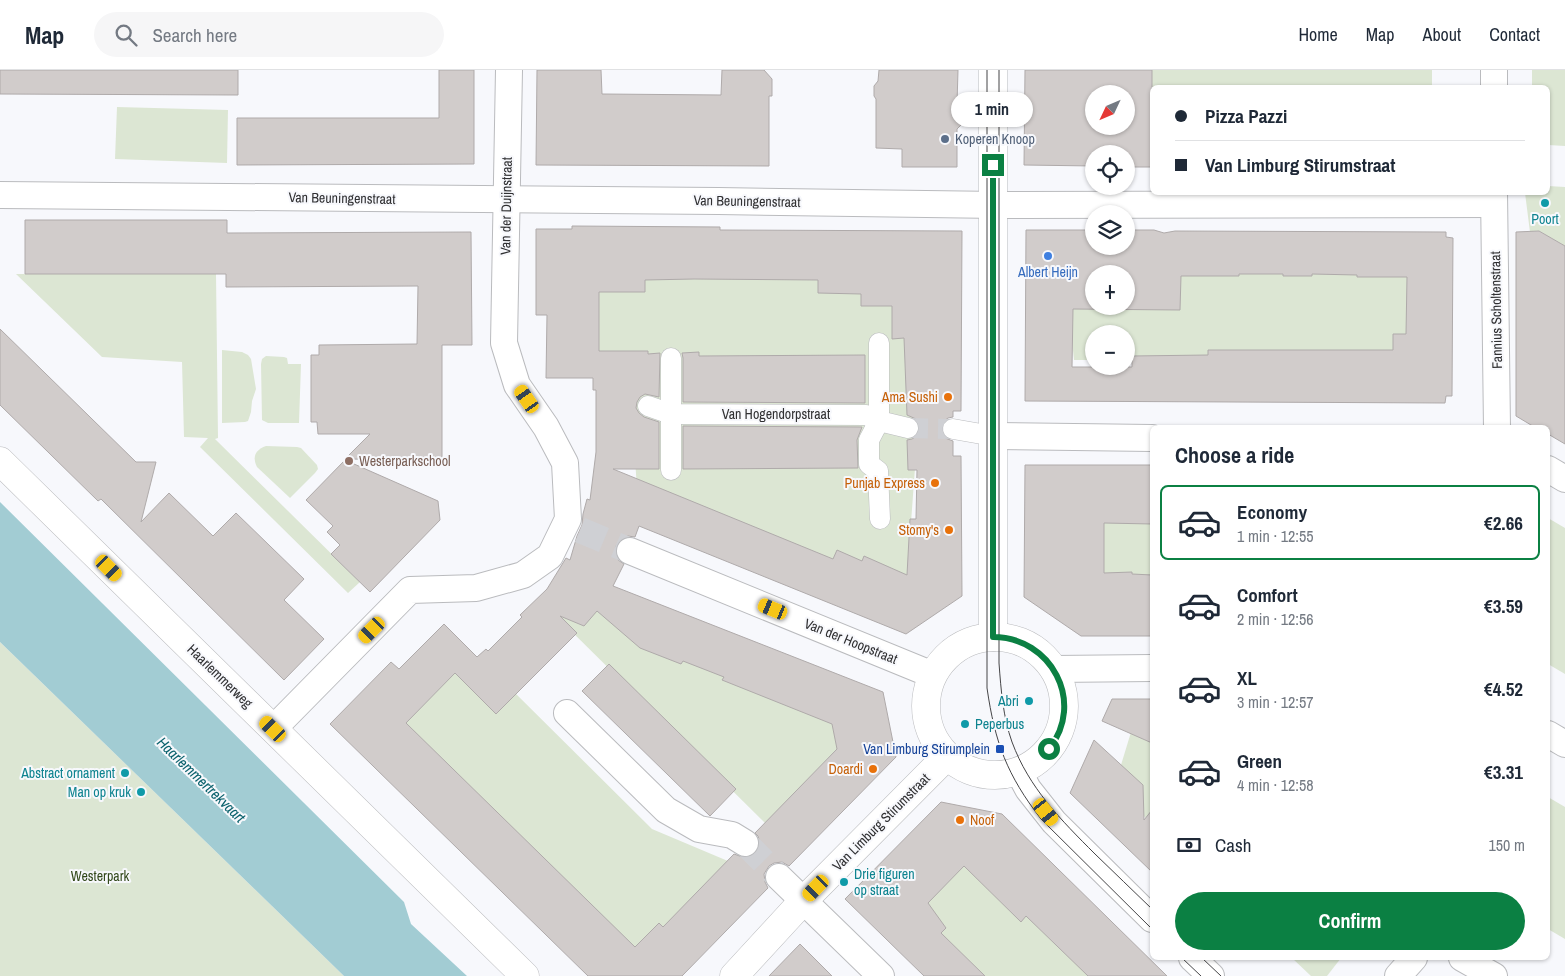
<!DOCTYPE html>
<html lang="en">
<head>
<meta charset="utf-8">
<style>
  :root { --surface:#fff; --page:#f6f6f7; --text:#1f2937; --muted:#747a83; --line:#e0e1e3; --accent:#0b8043 }
  body { margin:0; font-family:"Archivo Narrow",sans-serif; background:var(--page); color:var(--text); height:100vh; display:flex; flex-direction:column; font-size:19px; white-space:nowrap }
  * { box-sizing:border-box; margin:0 }
  p { font-size:16px; color:var(--muted) }
  .icon { flex:none; width:28px; height:28px; fill:none; stroke:currentColor; stroke-width:2; stroke-linecap:round; stroke-linejoin:round }
  .map { position:relative; flex:1; overflow:hidden }
  .drawer { position:absolute; left:1150px; top:355px; width:400px; height:535px; display:flex; flex-direction:column; background:var(--surface); border-radius:8px; box-shadow:0 1px 4px #0004 }
  .drawer>* { flex:none }
  .hud { position:absolute; left:1150px; top:15px; width:400px; height:110px; border-radius:8px; box-shadow:0 1px 4px #0004; display:grid; align-content:center; height:110px; padding:0 25px; background:var(--surface) }
  .needle { width:32px; rotate:226deg }
  .buttons { position:absolute; left:1085px; top:15px; display:grid; gap:10px }
  .buttons a { display:grid; place-items:center; width:50px; height:50px; border-radius:50%; background:var(--surface); box-shadow:0 1px 4px #0004; font-size:25px }
  .end { position:absolute; width:22px; height:22px; margin:-11px; border:6px solid #0b8043; background:#fff; box-shadow:0 0 0 2px #fff }
  .from { border-radius:50% }
  .bubble { position:absolute; height:35px; border-radius:18px; background:var(--surface); box-shadow:0 1px 4px #0004; font-size:16px; font-weight:700; line-height:35px; text-align:center }
  .car { position:absolute; width:15px; height:30px; margin:-15px -8px; border-radius:6px; box-shadow:0 0 4px 1px #0007; background:linear-gradient(#f5c518 24%,#345 0 40%,#f5c518 0 76%,#345 0 86%,#f5c518 0) }
  .hud b { display:flex; align-items:center; gap:18px; height:48px; font-size:19px }
  .hud b+b { border-top:1px solid var(--line) }
  .hud i { width:12px; height:12px; background:var(--text) }
  ul { padding:0; list-style:none }
  li { display:flex; align-items:center; gap:15px; height:75px; margin:0 10px 8px; padding:0 15px; border:2px solid transparent; border-radius:8px }
  li div { flex:1 }
  li b { display:block; font-size:19px }
  li em { font-style:normal; font-weight:700 }
  li.on { border-color:var(--accent) }
  li>.icon { width:45px; height:45px; stroke-width:1.5 }
  h2 { padding:0 25px; font-size:22px; line-height:60px }
  .pay { display:flex; align-items:center; gap:12px; height:55px; padding:0 25px; font-size:19px }
  .pay p { margin-inline-start:auto }
  .action { display:flex; gap:10px; margin-top:auto; padding:10px 25px }
  .action a { flex:1; height:58px; border-radius:30px; background:var(--accent); color:#fff; font-size:20px; font-weight:700; line-height:58px; text-align:center }
  header { display:flex; align-items:center; gap:30px; box-sizing:border-box; height:70px; padding:0 25px; background:var(--surface); border-bottom:1px solid var(--line) }
  header strong { font-size:24px }
  nav { display:flex; gap:28px; margin-inline-start:auto; font-size:18px }
  .search { width:350px; height:45px; background:var(--page); display:flex; align-items:center; gap:12px; box-sizing:border-box; padding:0 18px; border-radius:28px; color:var(--muted); font-size:19px }
  .map>svg:first-child { display:block }
  .green { fill:#dce6d3; fill-rule:evenodd }
  .water { fill:#a2ccd3 }
  .building { fill:#d1cccb; stroke:#afaaaa; fill-rule:evenodd }
  .lines { fill:none; stroke-linecap:round; stroke-linejoin:round }
  .pedestrian-tunnel { stroke:#cfd0d4; stroke-width:20; stroke-dasharray:20 10; stroke-linecap:butt }
  .minor-tunnel { stroke:#cfd0d4; stroke-width:26; stroke-dasharray:26 13; stroke-linecap:butt }
  .pedestrian-casing { stroke:#babbbe; stroke-width:21 }
  .minor-casing { stroke:#babbbe; stroke-width:28 }
  .tertiary-casing { stroke:#babbbe; stroke-width:29 }
  .secondary-casing { stroke:#babbbe; stroke-width:29 }
  .pedestrian { stroke:#fff; stroke-width:20 }
  .minor { stroke:#fff; stroke-width:26 }
  .tertiary { stroke:#fff; stroke-width:28 }
  .secondary { stroke:#fff; stroke-width:28 }
  .tram { stroke:#454547; stroke-width:1 }
  .route { stroke:#0b8043; stroke-width:6 }
  .service-dot { fill:#5c6f8a; stroke:#f7f8fc; stroke-width:2 }
  .culture-dot { fill:#0f9aa8; stroke:#f7f8fc; stroke-width:2 }
  .shop-dot { fill:#3f7fe0; stroke:#f7f8fc; stroke-width:2 }
  .food-dot { fill:#e8710a; stroke:#f7f8fc; stroke-width:2 }
  .education-dot { fill:#8d6e63; stroke:#f7f8fc; stroke-width:2 }
  .transit-dot { fill:#1a4fb4; stroke:#f7f8fc; stroke-width:2 }
  .labels { text-anchor:middle; stroke-width:4; stroke-linejoin:round; paint-order:stroke }
  .service-label { font-size:14px; fill:#4e5e75; stroke:#f7f8fc; text-anchor:start }
  .street-label { font-size:14px; fill:#303032; stroke:#f7f8fc }
  .culture-label { font-size:14px; fill:#0d838f; stroke:#f7f8fc; text-anchor:end }
  .shop-label { font-size:14px; fill:#366cbe; stroke:#f7f8fc }
  .food-label { font-size:14px; fill:#c56008; stroke:#f7f8fc; text-anchor:end }
  .education-label { font-size:14px; fill:#785e54; stroke:#f7f8fc; text-anchor:start }
  .transit-label { font-size:14px; fill:#164399; stroke:#f7f8fc; text-anchor:end }
  .park-label { font-size:14px; fill:#32481a; stroke:#f7f8fc }
  .water-label { font-size:15px; font-style:italic; fill:#0b626d; stroke:#f7f8fc }
</style>
</head>
<body>
<header>
<strong>Map</strong>
<div class="search"><svg class="icon" aria-label="search" viewBox="0 0 24 24"><circle cx="10" cy="10" r="6"/><path d="M15 15l6 6"/></svg>Search here</div>
<nav><a>Home</a><a>Map</a><a>About</a><a>Contact</a></nav>
</header>
<div class="map">
<svg width="1565" height="906" viewBox="0 0 1565 906">
  <rect width="100%" height="100%" fill="#f7f8fc"/>
  <g class="green">
    <path d="M1055 0H1432V17L1152 18V56L1059 57ZM1094 24H1126V56H1094Z"/>
    <polygon points="1532,0 1565,0 1565,76 1548,75 1548,18 1532,17"/>
    <polygon points="117,37 228,40 227,93 115,89"/>
    <polygon points="1548,116 1565,117 1565,176 1539,161 1530,162 1525,123 1548,122"/>
    <path d="M1433 176 1435 297 1126 291V264H1094V290H1074L1063 185ZM1094 204H1126V236H1094Z"/>
    <polygon points="558,183 930,193 906,521 637,420 629,291 567,277"/>
    <polygon points="16,204 216,204 218,368 215,369 360,512 348,523 200,377 208,368 184,367 182,292 102,287"/>
    <polygon points="222,280 242,282 248,285 251,289 256,319 252,331 251,342 248,351 245,352 222,353"/>
    <polygon points="266,286 284,287 287,288 288,294 301,294 299,353 268,353 262,350 261,294 262,289"/>
    <path d="M266 376 297 377 301 378 317 395 318 399 315 403 290 428 257 397C252 387 255 380 266 376Z"/>
    <polygon points="1057,423 1152,423 1152,527 1062,527"/>
    <polygon points="1548,448 1565,458 1565,604 1548,594"/>
    <polygon points="587,520 861,638 869,676 771,759 557,547"/>
    <polygon points="0,572 344,906 0,906"/>
    <polygon points="439,573 499,607 652,759 735,794 630,897 368,639"/>
    <polygon points="1135,649 1152,650 1152,754 1108,711 1121,695"/>
    <polygon points="1548,727 1565,737 1565,869 1548,859"/>
    <polygon points="956,752 1139,906 980,906 890,816"/>
    <polygon points="1292,888 1341,888 1327,906 1311,906"/>
  </g>
  <polygon class="water" points="0,432 404,832 411,854 467,906 344,906 0,572"/>
  <g class="building">
    <polygon points="0,0 238,0 238,25 0,24"/>
    <polygon points="439,0 474,0 474,94 237,95 237,48 439,48"/>
    <polygon points="537,0 601,0 602,24 721,25 722,0 764,0 772,9 772,26 769,26 769,96 536,95"/>
    <polygon points="879,0 958,0 957,34 961,38 961,55 957,59 957,97 902,97 902,79 876,78 876,29 874,26 874,16 878,11"/>
    <path d="M1025 0H1152V97H1126V84H1094V96L1024 95ZM1094 24H1126V56H1094Z"/>
    <polygon points="25,150 227,150 227,163 471,162 472,275 442,275 442,390 345,389 370,364 318,364 317,352 311,352 311,285 319,285 319,275 417,274 418,216 226,217 226,204 25,204"/>
    <path d="M572 156 720 157V160L962 161 961 341H953V347L948 348 944 351 941 357 942 363 945 368 953 371V386H961L962 526 906 564 639 456 635 467 628 466 621 469 616 476 615 483 618 490 624 494 613 516 883 622 896 687 789 796 782 792 774 793 769 796 764 804 765 812 768 818 682 906H588L330 654 391 592 399 599 444 554 477 587 486 579 488 581 522 547 520 545 547 519 566 488 570 490 577 466 582 455 583 444 587 429 590 430 596 382V320H593V308H546L547 245H536V159H572ZM694 209 818 210V223L861 224V236H892V269L904 268 907 345 916 349 919 355 920 360 917 366 912 369 907 370 908 400H917L916 449H910L907 505 864 486 862 491 837 480 833 489 613 399H659V352L644 347 639 343 636 338 637 332 640 327 645 324 659 327 660 283 648 284V281H599V222H645V210ZM597 541 640 578 681 594 683 591 724 607 722 610 832 654 837 679 755 763 758 766 760 773 757 781 752 786 745 788 734 784 663 857 659 853 635 877 406 653 455 603 496 644 577 563 560 546 584 556Z"/>
    <path d="M1026 160H1094V176H1126V160H1154L1164 163 1175 161 1446 162V167L1453 168 1452 326H1446L1445 333 1025 331ZM1094 204H1126V236H1094ZM1239 204H1283V206H1312V204L1357 205V207H1407L1406 264H1393V280H1208V285L1132 286V297H1072L1073 239 1180 240 1181 206H1239Z"/>
    <polygon points="1539,161 1565,176 1565,374 1548,364 1548,358 1536,358 1516,346 1516,162"/>
    <polygon points="0,259 136,392 156,392 141,452 169,423 213,466 236,443 304,509 284,530 324,569 284,610 101,429 98,431 0,335"/>
    <polygon points="699,282 699,286 865,285 865,333 683,332 683,288 682,283"/>
    <polygon points="683,356 862,357 857,370 858,398 683,399"/>
    <polygon points="345,390 438,431 440,450 370,522 331,484 340,475 327,462 333,456 306,430"/>
    <polygon points="1025,395 1152,395 1152,454 1104,453 1104,503 1132,502 1132,504 1152,505 1152,566 1081,566 1024,527"/>
    <polygon points="609,594 736,719 710,746 582,621"/>
    <polygon points="1112,629 1152,629 1152,673 1102,651"/>
    <polygon points="1094,670 1143,715 1144,750 1152,740 1152,802 1070,723"/>
    <polygon points="941,732 1002,744 1167,906 1088,906 1026,846 1021,852 964,796 928,833 946,858 941,863 985,906 924,906 845,829"/>
    <polygon points="800,874 832,906 769,906"/>
  </g>
  <g class="lines">
    <polyline class="pedestrian-tunnel" points="908,358 953,359"/>
    <g class="minor-tunnel">
      <polyline points="580,460 630,481"/>
      <polyline points="745,773 779,807"/>
    </g>
    <defs>
      <g id="pedestrian">
        <polyline points="879,273 879,351 869,370 869,394 878,401 880,449"/>
        <polyline points="648,336 671,344 866,345 879,351 908,358"/>
        <polyline points="953,359 993,366"/>
        <polyline points="671,400 671,288"/>
      </g>
      <g id="minor">
        <polyline points="1494,0 1494,18"/>
        <polyline points="1494,122 1497,358"/>
        <polyline points="0,125 718,131 999,135 1494,134"/>
        <polyline points="993,366 1152,368"/>
        <polyline points="1548,399 1565,409"/>
        <polyline points="630,481 933,605"/>
        <polyline points="1054,599 1152,598"/>
        <polyline points="567,643 666,740 699,759 732,765 745,773"/>
        <polyline points="273,659 410,520 476,518 523,505 550,486 568,449 565,393 546,357 517,315 504,273 509,0"/>
        <polyline points="1548,664 1565,674"/>
        <polyline points="1019,702 1028,719 1054,752 1152,849"/>
        <polyline points="779,807 881,906"/>
        <polyline points="1192,888 1211,906"/>
        <polyline points="1462,888 1494,906"/>
        <polyline points="1398,906 1414,888"/>
      </g>
      <g id="tertiary">
        <circle cx="995" cy="636" r="69"/>
        <polyline points="993,567 993,0"/>
        <polyline points="734,906 803,831 947,686"/>
      </g>
      <polyline id="secondary" points="0,391 525,906"/>
    </defs>
    <use href="#pedestrian" class="pedestrian-casing"/>
    <use href="#minor" class="minor-casing"/>
    <use href="#tertiary" class="tertiary-casing"/>
    <use href="#secondary" class="secondary-casing"/>
    <use href="#pedestrian" class="pedestrian"/>
    <use href="#minor" class="minor"/>
    <use href="#tertiary" class="tertiary"/>
    <use href="#secondary" class="secondary"/>
    <g class="tram">
      <path d="M987 0V618C995 673 1007 705 1041 749L1152 859"/>
      <path d="M999 0V593C1001 620 1003 647 1012 672 1029 718 1061 750 1095 784 1114 802 1133 821 1152 839"/>
      <polyline points="1182,888 1201,906"/>
      <polyline points="1202,888 1221,906"/>
    </g>
  </g>
  <g class="lines">
    <path class="route" d="M993 95V567C1051 567 1086 632 1049 679"/>
  </g>
  <circle class="service-dot" cx="945" cy="69" r="5"/>
  <g class="culture-dot">
    <circle cx="1545" cy="133" r="5"/>
    <circle cx="1029" cy="631" r="5"/>
    <circle cx="965" cy="654" r="5"/>
    <circle cx="125" cy="703" r="5"/>
    <circle cx="141" cy="722" r="5"/>
    <circle cx="844" cy="812" r="5"/>
  </g>
  <circle class="shop-dot" cx="1048" cy="186" r="5"/>
  <g class="food-dot">
    <circle cx="948" cy="327" r="5"/>
    <circle cx="935" cy="413" r="5"/>
    <circle cx="949" cy="460" r="5"/>
    <circle cx="873" cy="699" r="5"/>
    <circle cx="960" cy="750" r="5"/>
  </g>
  <circle class="education-dot" cx="349" cy="391" r="5"/>
  <rect class="transit-dot" x="995" y="674" width="10" height="10" rx="2.5"/>
  <g class="labels">
    <g class="service-label">
      <text x="955" y="74">Koperen Knoop</text>
    </g>
    <g class="street-label">
      <text transform="translate(342 128) rotate(1)" y="5">Van Beuningenstraat</text>
      <text transform="translate(747 131) rotate(1)" y="5">Van Beuningenstraat</text>
      <text transform="translate(506 136) rotate(-89)" y="5">Van der Duijnstraat</text>
      <text transform="translate(1496 240) rotate(-91)" y="5">Fannius Scholtenstraat</text>
      <text x="776" y="349">Van Hogendorpstraat</text>
      <text transform="translate(851 571) rotate(22)" y="5">Van der Hoopstraat</text>
      <text transform="translate(220 606) rotate(44)" y="5">Haarlemmerweg</text>
      <text transform="translate(881 752) rotate(-45)" y="5">Van Limburg Stirumstraat</text>
    </g>
    <g class="culture-label">
      <text x="1545" y="154" text-anchor="middle">Poort</text>
      <text x="1019" y="636">Abri</text>
      <text x="975" y="659" text-anchor="start">Peperbus</text>
      <text x="115" y="708">Abstract ornament</text>
      <text x="131" y="727">Man op kruk</text>
      <text x="854" y="809" text-anchor="start">Drie figuren<tspan x="854" dy="16">op straat</tspan></text>
    </g>
    <g class="shop-label">
      <text x="1048" y="207">Albert Heijn</text>
    </g>
    <g class="food-label">
      <text x="938" y="332">Ama Sushi</text>
      <text x="925" y="418">Punjab Express</text>
      <text x="939" y="465">Stomy's</text>
      <text x="863" y="704">Doardi</text>
      <text x="970" y="755" text-anchor="start">Noof</text>
    </g>
    <g class="education-label">
      <text x="359" y="396">Westerparkschool</text>
    </g>
    <g class="transit-label">
      <text x="990" y="684">Van Limburg Stirumplein</text>
    </g>
    <g class="park-label">
      <text x="100" y="811">Westerpark</text>
    </g>
    <g class="water-label">
      <text transform="translate(201 710) rotate(44)" y="5">Haarlemmertrekvaart</text>
    </g>
  </g>
</svg>
<div class="buttons">
<a><svg class="needle" viewBox="-14 -14 28 28"><path d="M0-13l5 13h-10z" fill="#e53935"/><path d="M0 13l5-13h-10z" fill="#747a83"/></svg></a>
<a><svg class="icon" aria-label="locate" viewBox="0 0 24 24"><circle cx="12" cy="12" r="6"/><path d="M12 2v4M12 18v4M2 12h4M18 12h4"/></svg></a>
<a><svg class="icon" aria-label="layers" viewBox="0 0 24 24"><path d="M12 4l9 5-9 5-9-5zM3 14l9 5 9-5"/></svg></a>
<a>+</a>
<a>−</a>
</div>
<i class="end from" style="left:1049px;top:679px"></i>
<i class="end" style="left:993px;top:95px"></i>
<div class="bubble" style="left:951px;top:22px;width:82px">1 min</div>
<i class="car" style="left:527px;top:329px;rotate:325deg"></i>
<i class="car" style="left:109px;top:498px;rotate:135deg"></i>
<i class="car" style="left:773px;top:539px;rotate:292deg"></i>
<i class="car" style="left:372px;top:560px;rotate:225deg"></i>
<i class="car" style="left:273px;top:659px;rotate:314deg"></i>
<i class="car" style="left:1046px;top:742px;rotate:141deg"></i>
<i class="car" style="left:816px;top:818px;rotate:224deg"></i>
<div class="hud">
<b><i class="from"></i>Pizza Pazzi</b>
<b><i></i>Van Limburg Stirumstraat</b>
</div>
<section class="drawer">
<h2>Choose a ride</h2>
<ul>
<li class="on"><svg class="icon" aria-label="car" viewBox="0 0 24 24"><path d="M5 17H2v-5l4-1 3-4h7l3 4 3 1v5h-3M9 17h6M6 11h13"/><circle cx="7" cy="17" r="2"/><circle cx="17" cy="17" r="2"/></svg><div><b>Economy</b><p>1 min · 12:55</p></div><em>€2.66</em></li>
<li><svg class="icon" aria-label="car" viewBox="0 0 24 24"><path d="M5 17H2v-5l4-1 3-4h7l3 4 3 1v5h-3M9 17h6M6 11h13"/><circle cx="7" cy="17" r="2"/><circle cx="17" cy="17" r="2"/></svg><div><b>Comfort</b><p>2 min · 12:56</p></div><em>€3.59</em></li>
<li><svg class="icon" aria-label="car" viewBox="0 0 24 24"><path d="M5 17H2v-5l4-1 3-4h7l3 4 3 1v5h-3M9 17h6M6 11h13"/><circle cx="7" cy="17" r="2"/><circle cx="17" cy="17" r="2"/></svg><div><b>XL</b><p>3 min · 12:57</p></div><em>€4.52</em></li>
<li><svg class="icon" aria-label="car" viewBox="0 0 24 24"><path d="M5 17H2v-5l4-1 3-4h7l3 4 3 1v5h-3M9 17h6M6 11h13"/><circle cx="7" cy="17" r="2"/><circle cx="17" cy="17" r="2"/></svg><div><b>Green</b><p>4 min · 12:58</p></div><em>€3.31</em></li>
</ul>
<div class="pay"><svg class="icon" aria-label="cash" viewBox="0 0 24 24"><path d="M3 7h18v10H3z"/><circle cx="12" cy="12" r="2"/></svg>Cash<p>150 m</p></div>
<div class="action"><a>Confirm</a></div>
</section>
</div>
</body>
</html>
